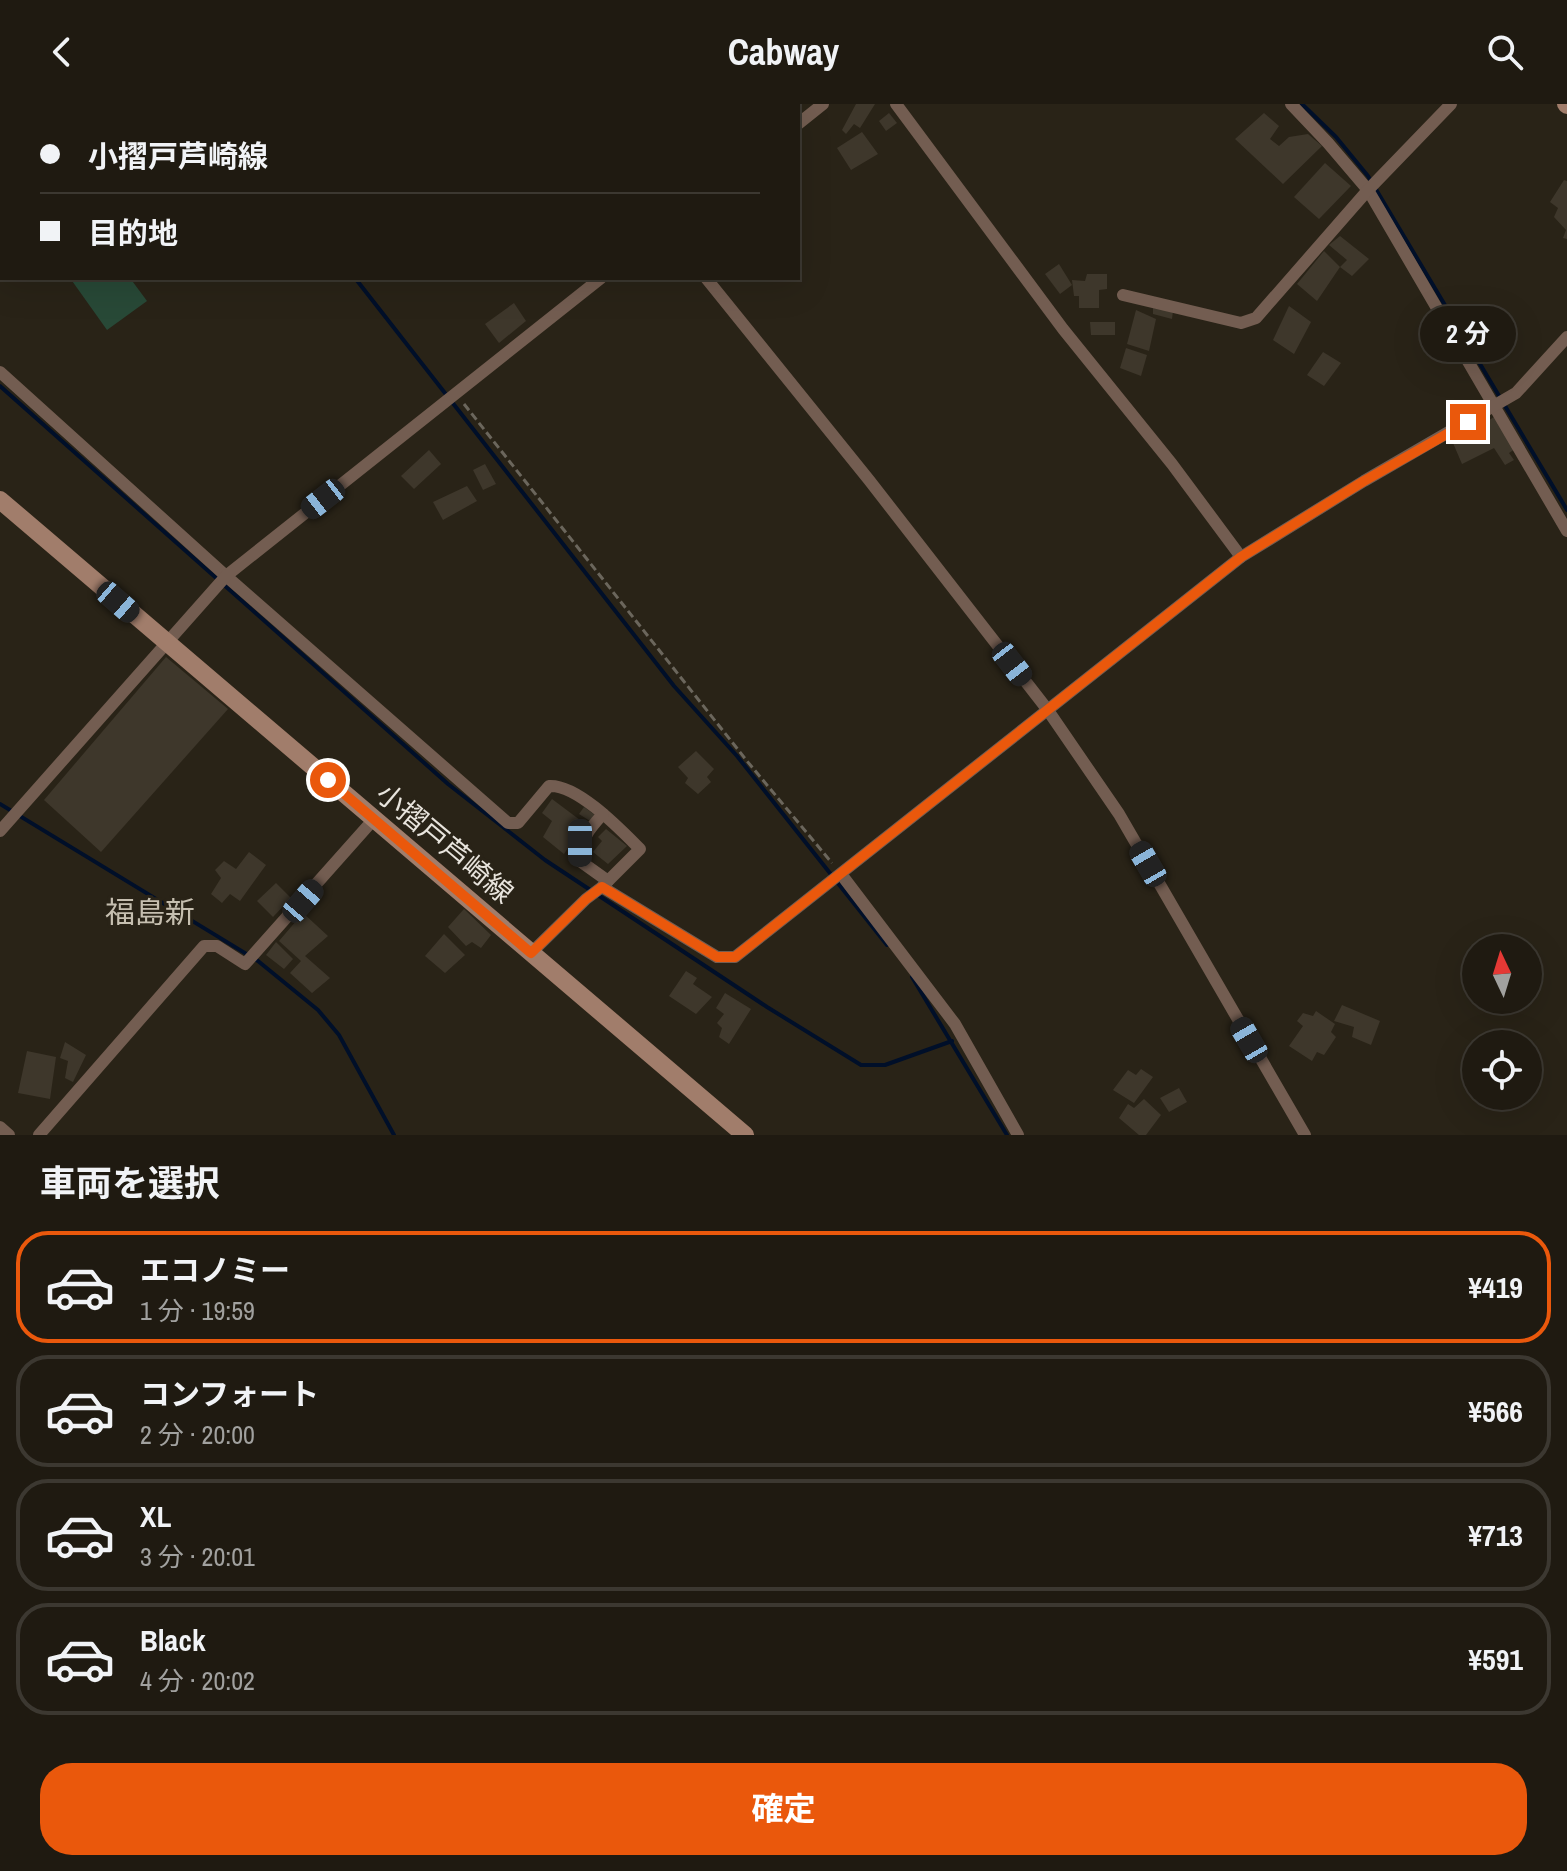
<!DOCTYPE html>
<html lang="ja">
<head>
<meta charset="utf-8">
<style>
  :root { --surface:#1f1a11; --page:#2c271f; --text:#f1f3f6; --muted:#a1a19f; --line:#3c3831; --accent:#ea580c }
  body { margin:0; font-family:"Archivo Narrow","Noto Sans JP",sans-serif; background:var(--page); color:var(--text); height:100vh; display:flex; flex-direction:column; font-size:30px; white-space:nowrap }
  * { box-sizing:border-box; margin:0 }
  p { font-size:26px; color:var(--muted) }
  .icon { flex:none; width:44px; height:44px; fill:none; stroke:currentColor; stroke-width:2; stroke-linecap:round; stroke-linejoin:round }
  .map { position:relative; height:1031px; overflow:hidden }
  .drawer { display:flex; flex-direction:column; background:var(--surface); flex:1 }
  .drawer>* { flex:none }
  .hud { position:absolute; left:0px; top:0px; width:800px; height:176px; box-shadow:0 8px 32px #0002,0 0 0 2px var(--line); display:grid; align-content:center; height:176px; padding:0 40px; background:var(--surface) }
  .needle { width:52px; rotate:356deg }
  .controls { position:absolute; left:1462px; top:830px; display:grid; gap:16px }
  .controls a { display:grid; place-items:center; width:80px; height:80px; border-radius:50%; background:var(--surface); box-shadow:0 8px 32px #0002,0 0 0 2px var(--line); font-size:40px }
  .end { position:absolute; width:36px; height:36px; margin:-18px; border:10px solid #ea580c; background:#fff; box-shadow:0 0 0 4px #fff }
  .from { border-radius:50% }
  .bubble { position:absolute; height:56px; border-radius:28px; background:var(--surface); box-shadow:0 8px 32px #0002,0 0 0 2px var(--line); font-size:26px; font-weight:700; line-height:56px; text-align:center }
  .car { position:absolute; width:24px; height:48px; margin:-24px -12px; border-radius:10px; box-shadow:0 0 6px 2px #0007; background:linear-gradient(#222 24%,#8ab4d8 0 40%,#222 0 76%,#8ab4d8 0 86%,#222 0) }
  .hud b { display:flex; align-items:center; gap:28px; height:76px; font-size:30px }
  .hud b+b { border-top:2px solid var(--line) }
  .hud i { width:20px; height:20px; background:var(--text) }
  ul { padding:0; list-style:none }
  li { display:flex; align-items:center; gap:24px; height:112px; margin:0 16px 12px; padding:0 24px; border:4px solid var(--line); border-radius:32px }
  li div { flex:1 }
  li b { display:block; font-size:30px }
  li em { font-style:normal; font-weight:700 }
  li.current { border-color:var(--accent) }
  li>.icon { width:72px; height:72px; stroke-width:1.5 }
  h2 { padding:0 40px; font-size:36px; line-height:96px }
  .cta { display:flex; gap:16px; margin-top:auto; padding:16px 40px }
  .cta a { flex:1; height:92px; border-radius:32px; background:var(--accent); color:#fff; font-size:32px; font-weight:700; line-height:92px; text-align:center }
  header { display:flex; justify-content:space-between; align-items:center; height:104px; padding:0 40px; background:var(--surface); font-size:36px; font-weight:700 }
  .map>svg:first-child { display:block }
  .green { fill:#284937 }
  .lines { fill:none; stroke-linecap:round; stroke-linejoin:round }
  .stream { stroke:#000f29; stroke-width:4 }
  .building { fill:#3e372b }
  .path { stroke:#6b665c; stroke-width:3; stroke-dasharray:8 4; stroke-linecap:butt }
  .street { stroke:#735d51; stroke-width:12 }
  .secondary { stroke:#a17d6b; stroke-width:18 }
  .route { stroke:#ea580c; stroke-width:10 }
  .labels { text-anchor:middle; stroke-width:6; stroke-linejoin:round; paint-order:stroke }
  .street-label { font-size:28px; fill:#e8e4dd; stroke:#292317 }
  .neighbourhood-label { font-size:30px; fill:#c6bfb0; stroke:#292317 }
</style>
</head>
<body>
<header><svg class="icon" aria-label="back" viewBox="0 0 24 24"><path d="M15 5l-7 7 7 7"/></svg>Cabway<svg class="icon" aria-label="search" viewBox="0 0 24 24"><circle cx="10" cy="10" r="6"/><path d="M15 15l6 6"/></svg></header>
<div class="map">
<svg width="1567" height="1031" viewBox="0 0 1567 1031">
  <rect width="100%" height="100%" fill="#292317"/>
  <polygon class="green" points="70,174 130,174 147,197 107,226"/>
  <g class="lines">
    <g class="stream">
      <polyline points="218,0 220,2"/>
      <polyline points="1302,0 1336,33 1368,72 1567,406"/>
      <polyline points="355,174 674,582 737,652 887,841"/>
      <polyline points="0,282 448,680 545,756 767,903 861,961 885,961 952,937"/>
      <polyline points="0,700 258,857 318,906 339,931 394,1031"/>
      <polyline points="912,873 1007,1031"/>
    </g>
  </g>
  <g class="building">
    <polygon points="856,0 875,0 860,24 854,20 846,30 842,26"/>
    <polygon points="889,9 897,19 886,27 879,17"/>
    <polygon points="1264,9 1279,22 1270,35 1279,42 1289,33 1308,30 1322,42 1283,80 1235,35"/>
    <polygon points="862,28 878,50 851,66 837,44"/>
    <polygon points="1325,59 1351,82 1319,115 1294,93"/>
    <polygon points="1564,76 1567,77 1567,135 1563,134 1566,126 1554,113 1558,104 1550,98"/>
    <polygon points="1340,132 1369,155 1352,172 1340,163 1347,156 1329,141"/>
    <polygon points="1324,147 1340,163 1317,197 1297,180"/>
    <polygon points="1059,160 1072,181 1060,190 1045,170"/>
    <polygon points="1087,170 1107,170 1107,185 1099,186 1099,204 1079,204 1079,192 1074,192 1072,176 1085,177"/>
    <polygon points="514,199 526,217 499,239 485,220"/>
    <polygon points="1289,202 1311,218 1294,250 1273,236"/>
    <polygon points="1153,204 1173,207 1172,215 1153,210"/>
    <polygon points="1136,206 1156,215 1149,247 1127,240"/>
    <polygon points="1090,218 1115,218 1115,231 1091,231"/>
    <polygon points="1126,244 1147,251 1141,272 1120,264"/>
    <polygon points="1323,248 1341,259 1324,282 1307,271"/>
    <polygon points="1494,313 1515,345 1509,349 1514,356 1505,361 1494,344 1462,360 1453,339"/>
    <polygon points="429,346 441,360 414,385 401,372"/>
    <polygon points="485,360 496,380 483,386 473,366"/>
    <polygon points="467,382 477,397 443,416 433,398"/>
    <polygon points="166,553 228,605 101,748 44,696"/>
    <polygon points="696,647 714,665 707,673 711,678 698,690 685,679 688,674 678,663"/>
    <polygon points="552,695 584,719 564,750 543,733 552,717 542,709"/>
    <polygon points="584,703 595,711 590,717 579,710"/>
    <polygon points="606,725 627,742 608,760 593,748 602,737 598,733"/>
    <polygon points="249,748 266,761 240,797 230,790 222,799 211,790 221,774 215,766 224,757 236,765"/>
    <polygon points="276,779 291,794 273,813 257,797"/>
    <polygon points="464,805 491,831 481,844 472,838 466,842 448,823"/>
    <polygon points="303,809 328,832 305,852 330,874 312,889 290,869 301,857 279,837"/>
    <polygon points="444,830 465,851 445,869 425,852"/>
    <polygon points="276,838 293,855 284,865 266,851"/>
    <polygon points="686,867 697,874 693,880 712,893 696,910 669,892"/>
    <polygon points="725,889 751,905 729,940 719,933 722,924 717,919 724,910 716,904"/>
    <polygon points="1342,901 1380,917 1371,941 1352,933 1354,923 1334,917"/>
    <polygon points="1316,907 1335,920 1331,928 1336,933 1324,951 1317,948 1312,957 1289,942 1303,922 1297,917 1303,909 1313,912"/>
    <polygon points="65,938 86,951 73,978 65,974 68,957 60,954"/>
    <polygon points="27,947 56,953 50,995 18,989"/>
    <polygon points="1141,965 1153,973 1134,999 1113,986 1128,966 1136,971"/>
    <polygon points="1179,984 1187,998 1169,1008 1160,994"/>
    <polygon points="1144,995 1161,1011 1146,1031 1139,1031 1119,1014 1128,1000 1134,1004"/>
  </g>
  <g class="lines">
    <polyline class="path" points="464,300 747,657 832,759"/>
    <g class="street">
      <polyline points="572,0 574,2"/>
      <polyline points="896,0 1063,225 1172,360 1241,453"/>
      <polyline points="1291,0 1328,39 1368,86 1567,427"/>
      <polyline points="798,20 823,0"/>
      <polyline points="706,174 869,376 1047,605 1119,710 1305,1031"/>
      <polyline points="1123,191 1241,219 1256,214 1368,86 1451,0"/>
      <path d="M0 268 226 472 508 719H518L549 682C577 680 620 725 640 745L602 783"/>
      <path d="M603 710C589 725 580 736 580 757L608 777"/>
      <polyline points="0,727 226,472 601,174"/>
      <polyline points="841,770 955,920 1018,1031"/>
      <polyline points="531,849 586,795 602,783 717,853 735,853 1241,453 1364,377 1516,289 1567,233"/>
      <polyline points="0,1023 9,1031"/>
      <polyline points="39,1031 204,842 217,842 245,860 374,715"/>
    </g>
    <g class="secondary">
      <polyline points="1566,0 1567,1"/>
      <polyline points="0,396 745,1031"/>
    </g>
  </g>
  <g class="lines">
    <polyline class="route" points="328,676 531,849 586,795 602,783 717,853 735,853 1241,453 1364,377 1468,318"/>
  </g>
  <g class="labels">
    <g class="street-label">
      <text transform="translate(445 739) rotate(40)" y="10">小摺戸芦崎線</text>
    </g>
    <g class="neighbourhood-label">
      <text x="150" y="819">福島新</text>
    </g>
  </g>
</svg>
<div class="controls">
<a><svg class="needle" viewBox="-14 -14 28 28"><path d="M0-13l5 13h-10z" fill="#e53935"/><path d="M0 13l5-13h-10z" fill="#a1a19f"/></svg></a>
<a><svg class="icon" aria-label="locate" viewBox="0 0 24 24"><circle cx="12" cy="12" r="6"/><path d="M12 2v4M12 18v4M2 12h4M18 12h4"/></svg></a>
</div>
<i class="end from" style="left:328px;top:676px"></i>
<i class="end" style="left:1468px;top:318px"></i>
<div class="bubble" style="left:1420px;top:202px;width:96px">2 分</div>
<i class="car" style="left:323px;top:395px;rotate:232deg"></i>
<i class="car" style="left:118px;top:498px;rotate:131deg"></i>
<i class="car" style="left:1012px;top:560px;rotate:142deg"></i>
<i class="car" style="left:580px;top:739px;rotate:180deg"></i>
<i class="car" style="left:1148px;top:760px;rotate:330deg"></i>
<i class="car" style="left:303px;top:797px;rotate:41deg"></i>
<i class="car" style="left:1249px;top:936px;rotate:330deg"></i>
<div class="hud">
<b><i class="from"></i>小摺戸芦崎線</b>
<b><i></i>目的地</b>
</div>
</div>
<section class="drawer">
<h2>車両を選択</h2>
<ul>
<li class="current"><svg class="icon" aria-label="car" viewBox="0 0 24 24"><path d="M5 17H2v-5l4-1 3-4h7l3 4 3 1v5h-3M9 17h6M6 11h13"/><circle cx="7" cy="17" r="2"/><circle cx="17" cy="17" r="2"/></svg><div><b>エコノミー</b><p>1 分 · 19:59</p></div><em>¥419</em></li>
<li><svg class="icon" aria-label="car" viewBox="0 0 24 24"><path d="M5 17H2v-5l4-1 3-4h7l3 4 3 1v5h-3M9 17h6M6 11h13"/><circle cx="7" cy="17" r="2"/><circle cx="17" cy="17" r="2"/></svg><div><b>コンフォート</b><p>2 分 · 20:00</p></div><em>¥566</em></li>
<li><svg class="icon" aria-label="car" viewBox="0 0 24 24"><path d="M5 17H2v-5l4-1 3-4h7l3 4 3 1v5h-3M9 17h6M6 11h13"/><circle cx="7" cy="17" r="2"/><circle cx="17" cy="17" r="2"/></svg><div><b>XL</b><p>3 分 · 20:01</p></div><em>¥713</em></li>
<li><svg class="icon" aria-label="car" viewBox="0 0 24 24"><path d="M5 17H2v-5l4-1 3-4h7l3 4 3 1v5h-3M9 17h6M6 11h13"/><circle cx="7" cy="17" r="2"/><circle cx="17" cy="17" r="2"/></svg><div><b>Black</b><p>4 分 · 20:02</p></div><em>¥591</em></li>
</ul>
<div class="cta"><a>確定</a></div>
</section>
</body>
</html>
